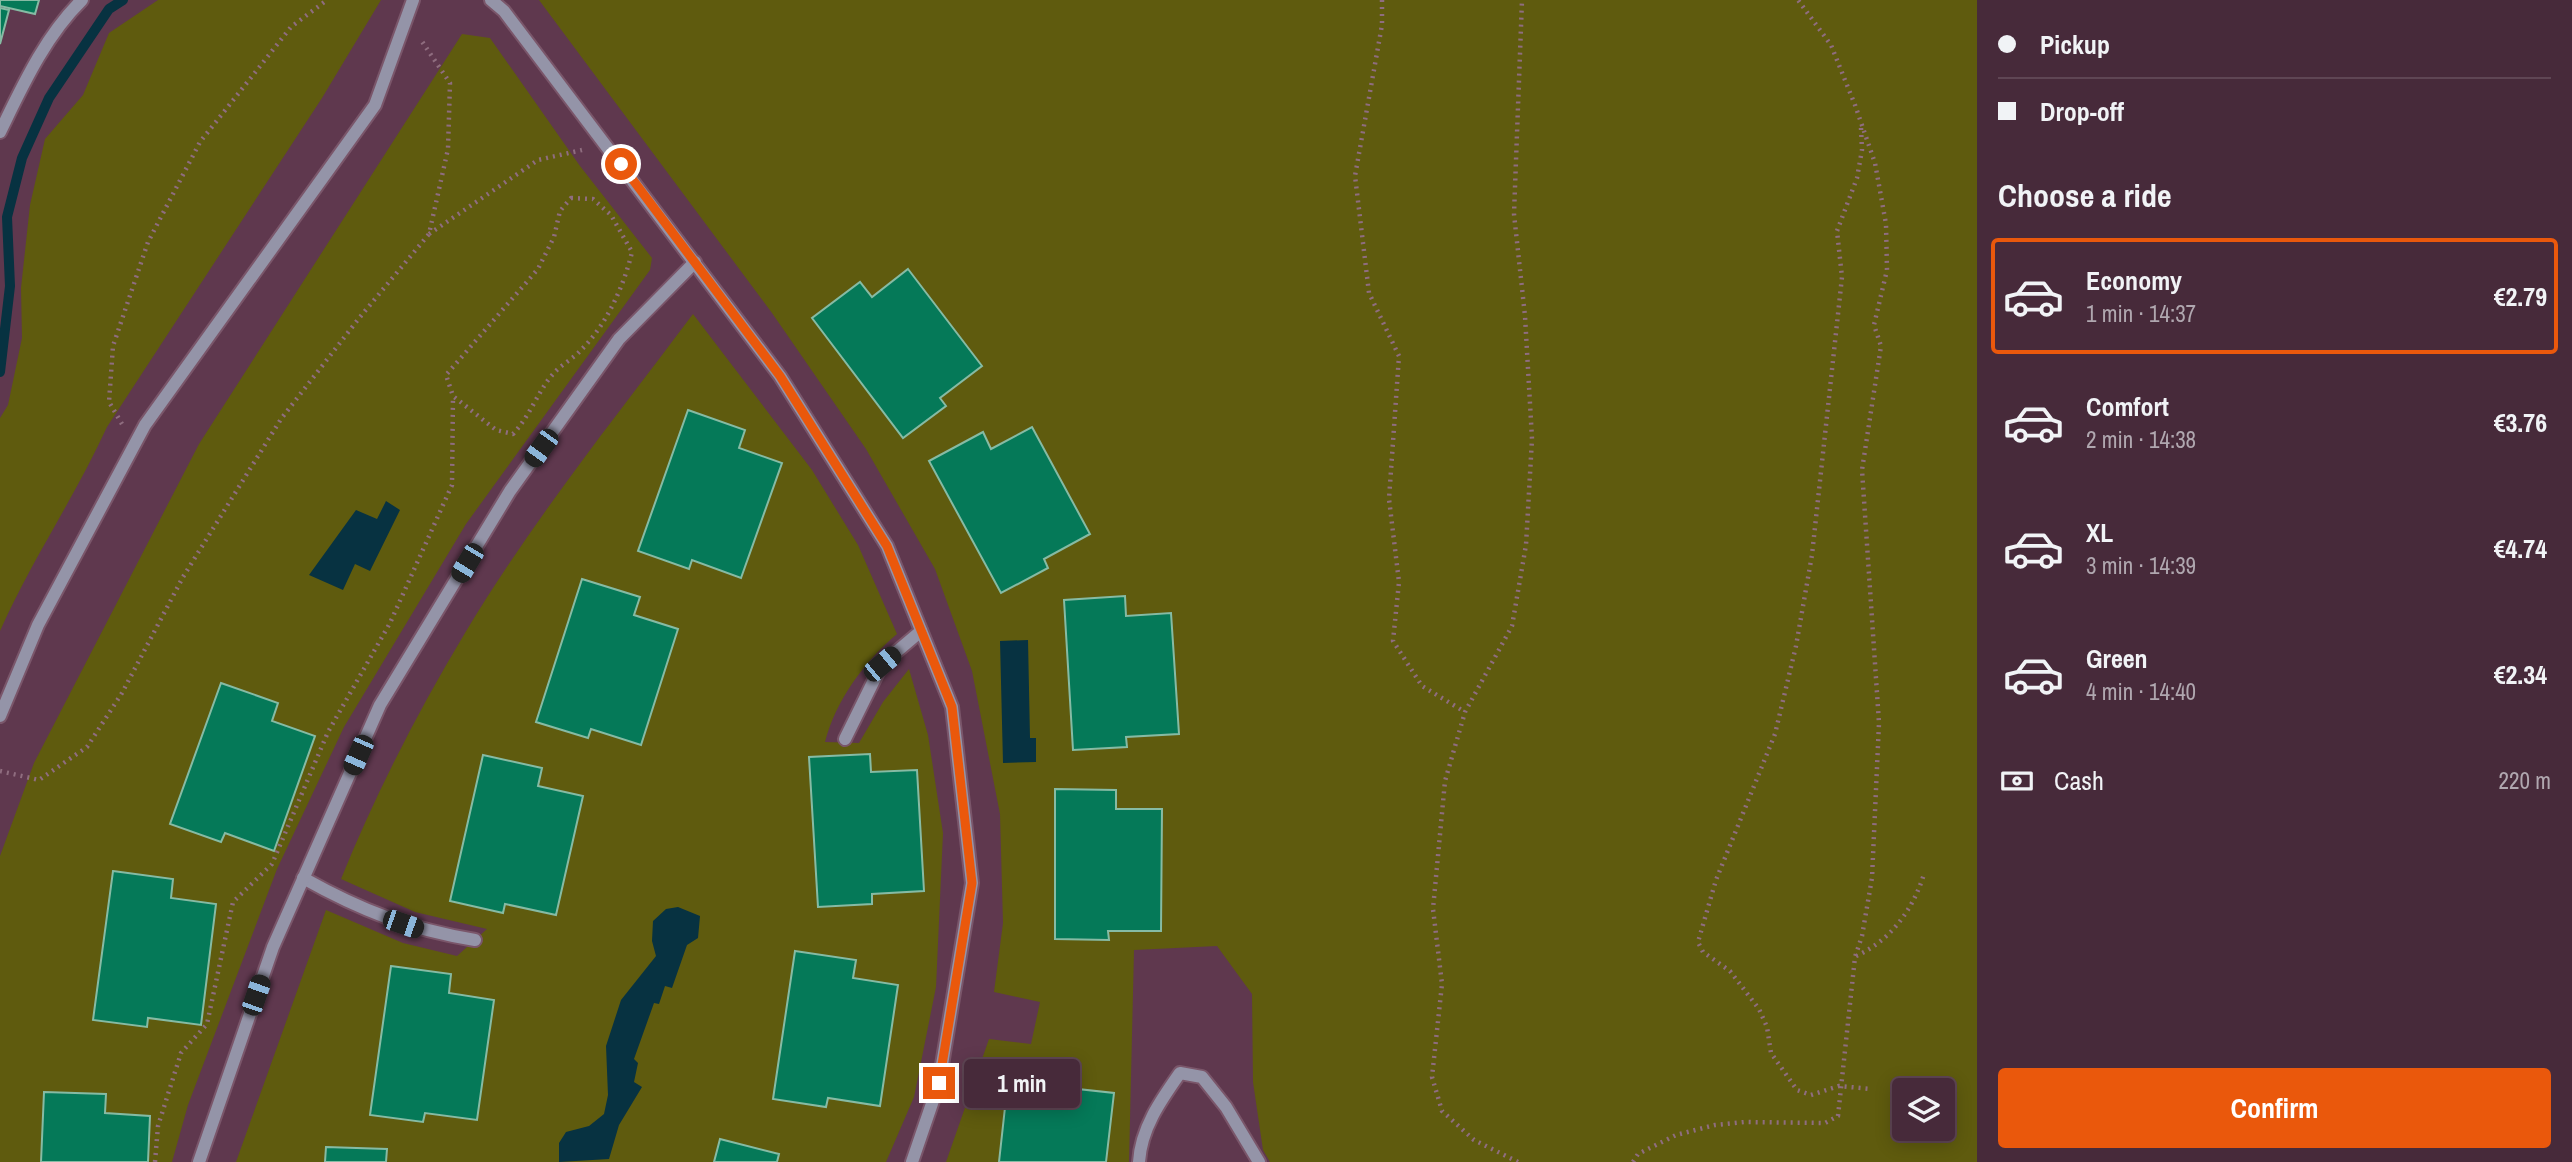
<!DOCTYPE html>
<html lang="en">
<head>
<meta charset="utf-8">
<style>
  :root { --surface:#472a3a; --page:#4e3242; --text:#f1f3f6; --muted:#b0a7af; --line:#5f4654; --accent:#ea580c }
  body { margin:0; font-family:"Archivo Narrow",sans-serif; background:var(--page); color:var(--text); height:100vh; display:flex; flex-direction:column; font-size:26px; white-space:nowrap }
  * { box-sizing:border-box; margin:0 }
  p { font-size:23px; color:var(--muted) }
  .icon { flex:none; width:38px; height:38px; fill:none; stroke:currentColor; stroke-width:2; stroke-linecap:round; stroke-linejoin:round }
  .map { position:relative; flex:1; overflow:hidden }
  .sheet { display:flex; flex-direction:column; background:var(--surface); width:595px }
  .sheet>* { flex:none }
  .top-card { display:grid; align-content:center; height:154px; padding:0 21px; background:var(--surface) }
  .buttons { position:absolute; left:1892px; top:1078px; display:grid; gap:14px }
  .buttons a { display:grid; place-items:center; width:63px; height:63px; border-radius:7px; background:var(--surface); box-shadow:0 4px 18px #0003,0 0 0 2px var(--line); font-size:35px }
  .end { position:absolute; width:32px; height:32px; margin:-16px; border:9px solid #ea580c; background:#fff; box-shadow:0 0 0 4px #fff }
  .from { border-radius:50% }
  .bubble { position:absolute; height:49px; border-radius:7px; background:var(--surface); box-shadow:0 4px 18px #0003,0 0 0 2px var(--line); font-size:23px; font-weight:700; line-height:49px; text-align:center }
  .car { position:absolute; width:21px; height:42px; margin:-21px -10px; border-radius:9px; box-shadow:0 0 5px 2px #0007; background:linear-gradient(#222 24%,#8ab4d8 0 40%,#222 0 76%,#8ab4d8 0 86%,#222 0) }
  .top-card b { display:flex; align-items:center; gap:24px; height:66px; font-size:26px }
  .top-card b+b { border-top:2px solid var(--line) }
  .top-card i { width:18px; height:18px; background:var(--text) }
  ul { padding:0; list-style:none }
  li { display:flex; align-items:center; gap:21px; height:116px; margin:0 14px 10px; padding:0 7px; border:4px solid transparent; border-radius:7px }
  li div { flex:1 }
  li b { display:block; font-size:26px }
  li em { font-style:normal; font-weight:700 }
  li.selected { border-color:var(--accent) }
  li>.icon { width:63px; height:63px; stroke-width:1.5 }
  h2 { padding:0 21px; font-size:32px; line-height:84px }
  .pay { display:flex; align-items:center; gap:18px; height:77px; padding:0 21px; font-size:26px }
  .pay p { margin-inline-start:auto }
  .cta { display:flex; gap:14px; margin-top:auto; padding:14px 21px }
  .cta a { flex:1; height:80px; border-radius:7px; background:var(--accent); color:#fff; font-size:28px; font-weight:700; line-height:80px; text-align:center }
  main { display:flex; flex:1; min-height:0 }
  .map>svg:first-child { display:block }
  .green { fill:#5f5b0e; fill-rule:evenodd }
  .water { fill:#073241 }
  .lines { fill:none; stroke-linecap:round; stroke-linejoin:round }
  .stream { stroke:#073241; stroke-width:10 }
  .building { fill:#057958; stroke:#86bba4; stroke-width:2 }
  .minor-casing { stroke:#7a566a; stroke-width:16 }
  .path { stroke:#8f6d7f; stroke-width:4.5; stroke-dasharray:2 5; stroke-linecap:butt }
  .minor { stroke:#9494a8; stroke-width:12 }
  .route { stroke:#ea580c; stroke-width:9 }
</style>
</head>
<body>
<main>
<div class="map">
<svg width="1977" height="1162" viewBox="0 0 1977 1162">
  <rect width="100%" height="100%" fill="#5f384e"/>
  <g class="green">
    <path d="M158 0H381L322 98 107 427C75 497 31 561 0 631V418L8 405 22 338 21 288 30 205 45 139 83 95 109 33Z"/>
    <path d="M539 0H1977V1162H1270L1263 1150 1253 1082 1252 994 1217 946 1134 950 1129 1162H946L989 1039 1031 1044 1040 1002 994 992 1003 923 1000 814 972 671 935 569 866 449 772 313ZM1904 1090H1942V1129H1904Z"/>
    <polygon points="462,34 490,38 580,166 652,258 650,270 466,524 344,727 277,869 188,1105 172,1162 0,1162 0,856 34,763 199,444"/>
    <path d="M693 314 812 470 858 545 897 634C864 662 836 700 825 742L859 743 883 702 909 669 928 735 943 833 936 987 914 1097 886 1162H236L326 910 403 943 457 956 487 929 415 912 341 879C375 795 418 711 465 633 532 521 615 418 693 314Z"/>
  </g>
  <g class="water">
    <polygon points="386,501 400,510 370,571 355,564 343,590 309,575 356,510 377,519"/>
    <polygon points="1028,640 1030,738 1036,738 1036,762 1003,763 1000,641"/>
    <polygon points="678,907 700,916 698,938 687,945 672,988 665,986 659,1004 654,1003 634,1059 638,1063 634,1082 642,1087 619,1125 609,1159 559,1162 559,1143 566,1132 589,1126 604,1114 608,1095 606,1046 621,1000 656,956 652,941 653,921 666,909"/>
  </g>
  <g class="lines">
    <polyline class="stream" points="0,372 10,286 7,217 22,158 49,98 109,9 123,0"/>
  </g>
  <g class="building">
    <polygon points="0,0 39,0 35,14 0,6"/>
    <polygon points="0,8 9,10 0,44"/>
    <polygon points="908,269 982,366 940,398 946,406 903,438 812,318 860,282 872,297"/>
    <polygon points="688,410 745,430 739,448 782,463 741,578 692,560 689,569 638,551"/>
    <polygon points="1032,427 1090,534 1044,559 1048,568 1001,593 929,461 983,432 991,449"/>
    <polygon points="582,579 640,597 634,615 678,629 641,745 591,729 588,738 536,722"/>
    <polygon points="1125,596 1126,616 1171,613 1179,734 1126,737 1127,747 1073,750 1064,600"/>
    <polygon points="221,683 278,703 272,721 315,736 274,851 225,833 221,842 170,824"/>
    <polygon points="870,754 871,772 917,770 924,891 872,894 872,904 818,907 809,757"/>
    <polygon points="483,755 542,768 538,786 583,796 556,915 505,904 503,913 450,901"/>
    <polygon points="1055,789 1116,790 1116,809 1162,809 1161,931 1108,931 1109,940 1055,939"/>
    <polygon points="113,871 173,879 171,898 216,904 201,1025 148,1018 147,1027 93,1020"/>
    <polygon points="795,951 856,960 853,978 898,985 880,1106 828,1098 826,1107 773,1099"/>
    <polygon points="391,966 451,974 449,993 494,1000 477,1120 425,1113 423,1122 370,1115"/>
    <polygon points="1010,1062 1070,1069 1069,1088 1114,1093 1106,1162 999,1162"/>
    <polygon points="44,1092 106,1094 105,1113 150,1116 148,1162 41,1162"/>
    <polygon points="720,1139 779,1154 777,1162 714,1162"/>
    <polygon points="326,1147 387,1149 386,1162 325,1162"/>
  </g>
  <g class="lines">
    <defs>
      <g id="minor">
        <polyline points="491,0 504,11 780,376 887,546 952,707 972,883 939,1083 912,1162"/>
        <path d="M0 132C22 87 45 36 82 0"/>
        <polyline points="0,716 38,625 145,425 375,105 413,0"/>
        <polyline points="845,739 882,664 921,631"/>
        <path d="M303 878C362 911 409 929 475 940"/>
        <polyline points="199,1162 273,947 380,705 510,491 619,339 695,262"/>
        <path d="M1139 1162C1141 1128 1161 1100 1180 1073L1202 1077 1226 1107 1259 1162"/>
      </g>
    </defs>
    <use href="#minor" class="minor-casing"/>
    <g class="path">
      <polyline points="1382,0 1382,25 1355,176 1369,293 1399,356 1389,499 1399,582 1393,641 1422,686 1465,712"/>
      <polyline points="1861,128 1862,150 1857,178 1837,231 1842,277 1812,555 1796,646 1775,734 1716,880 1698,942 1703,952 1730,971 1759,1009 1767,1027 1771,1053 1797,1090 1811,1095 1839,1086 1871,1089"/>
      <path d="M571 198 593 199 611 215 632 252C624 286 606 326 580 351 573 359 562 364 555 372 539 388 531 415 513 434L496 430 453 396 446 375 538 269 554 237 560 211Z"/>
      <polyline points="429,234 538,160 582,150"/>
      <polyline points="122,424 109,402 113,346 148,242 200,142 291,27 327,0"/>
      <polyline points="0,771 39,780 87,747 122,693 183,577 281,419 360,317 429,234 448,149 450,83 421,40"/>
      <path d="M1856 956C1890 941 1913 910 1924 874"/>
      <polyline points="155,1162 158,1126 181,1053 207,1024 233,902 272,864 328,732 390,623 452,485 453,396"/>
      <polyline points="1518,1162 1474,1140 1442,1111 1432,1077 1442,984 1433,909 1445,781 1465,712 1512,626 1526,545 1532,439 1525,316 1514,214 1522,0"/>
      <polyline points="1633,1162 1638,1154 1676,1135 1715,1125 1745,1122 1825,1123 1838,1116 1855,957 1862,936 1872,878 1879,723 1862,470 1881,346 1874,325 1887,270 1886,224 1875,163 1855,105 1831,45 1798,0"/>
    </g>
    <use href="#minor" class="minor"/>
  </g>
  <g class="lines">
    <polyline class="route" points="621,164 780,376 887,546 952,707 972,883 939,1083"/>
  </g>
</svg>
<div class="buttons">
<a><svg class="icon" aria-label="layers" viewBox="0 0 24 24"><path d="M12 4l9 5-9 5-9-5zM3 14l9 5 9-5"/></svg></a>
</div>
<i class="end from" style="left:621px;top:164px"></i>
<i class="end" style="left:939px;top:1083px"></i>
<div class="bubble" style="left:964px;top:1059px;width:116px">1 min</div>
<i class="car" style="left:541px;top:448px;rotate:216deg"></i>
<i class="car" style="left:467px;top:563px;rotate:211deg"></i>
<i class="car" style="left:882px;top:664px;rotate:50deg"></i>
<i class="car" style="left:358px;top:755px;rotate:204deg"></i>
<i class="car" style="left:403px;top:924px;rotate:109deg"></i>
<i class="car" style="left:256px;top:995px;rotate:19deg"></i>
</div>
<section class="sheet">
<div class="top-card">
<b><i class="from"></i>Pickup</b>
<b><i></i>Drop-off</b>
</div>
<h2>Choose a ride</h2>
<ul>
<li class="selected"><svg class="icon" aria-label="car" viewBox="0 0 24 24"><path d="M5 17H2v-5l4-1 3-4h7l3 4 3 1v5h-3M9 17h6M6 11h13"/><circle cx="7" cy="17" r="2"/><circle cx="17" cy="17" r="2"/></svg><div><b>Economy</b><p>1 min · 14:37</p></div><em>€2.79</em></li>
<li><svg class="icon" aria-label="car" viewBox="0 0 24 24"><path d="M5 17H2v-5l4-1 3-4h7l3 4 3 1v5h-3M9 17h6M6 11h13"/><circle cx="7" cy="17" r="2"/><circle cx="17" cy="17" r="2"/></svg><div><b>Comfort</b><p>2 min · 14:38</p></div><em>€3.76</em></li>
<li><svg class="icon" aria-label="car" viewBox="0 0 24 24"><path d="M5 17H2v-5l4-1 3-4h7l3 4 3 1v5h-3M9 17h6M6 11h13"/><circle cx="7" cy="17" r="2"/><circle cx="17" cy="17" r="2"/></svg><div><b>XL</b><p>3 min · 14:39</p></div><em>€4.74</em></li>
<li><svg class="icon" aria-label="car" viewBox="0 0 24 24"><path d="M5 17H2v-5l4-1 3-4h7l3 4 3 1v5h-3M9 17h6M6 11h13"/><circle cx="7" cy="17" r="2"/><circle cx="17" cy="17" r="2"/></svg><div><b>Green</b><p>4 min · 14:40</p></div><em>€2.34</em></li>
</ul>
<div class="pay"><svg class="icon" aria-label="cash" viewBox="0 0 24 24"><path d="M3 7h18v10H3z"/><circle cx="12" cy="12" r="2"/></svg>Cash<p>220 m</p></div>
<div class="cta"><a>Confirm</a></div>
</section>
</main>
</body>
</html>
